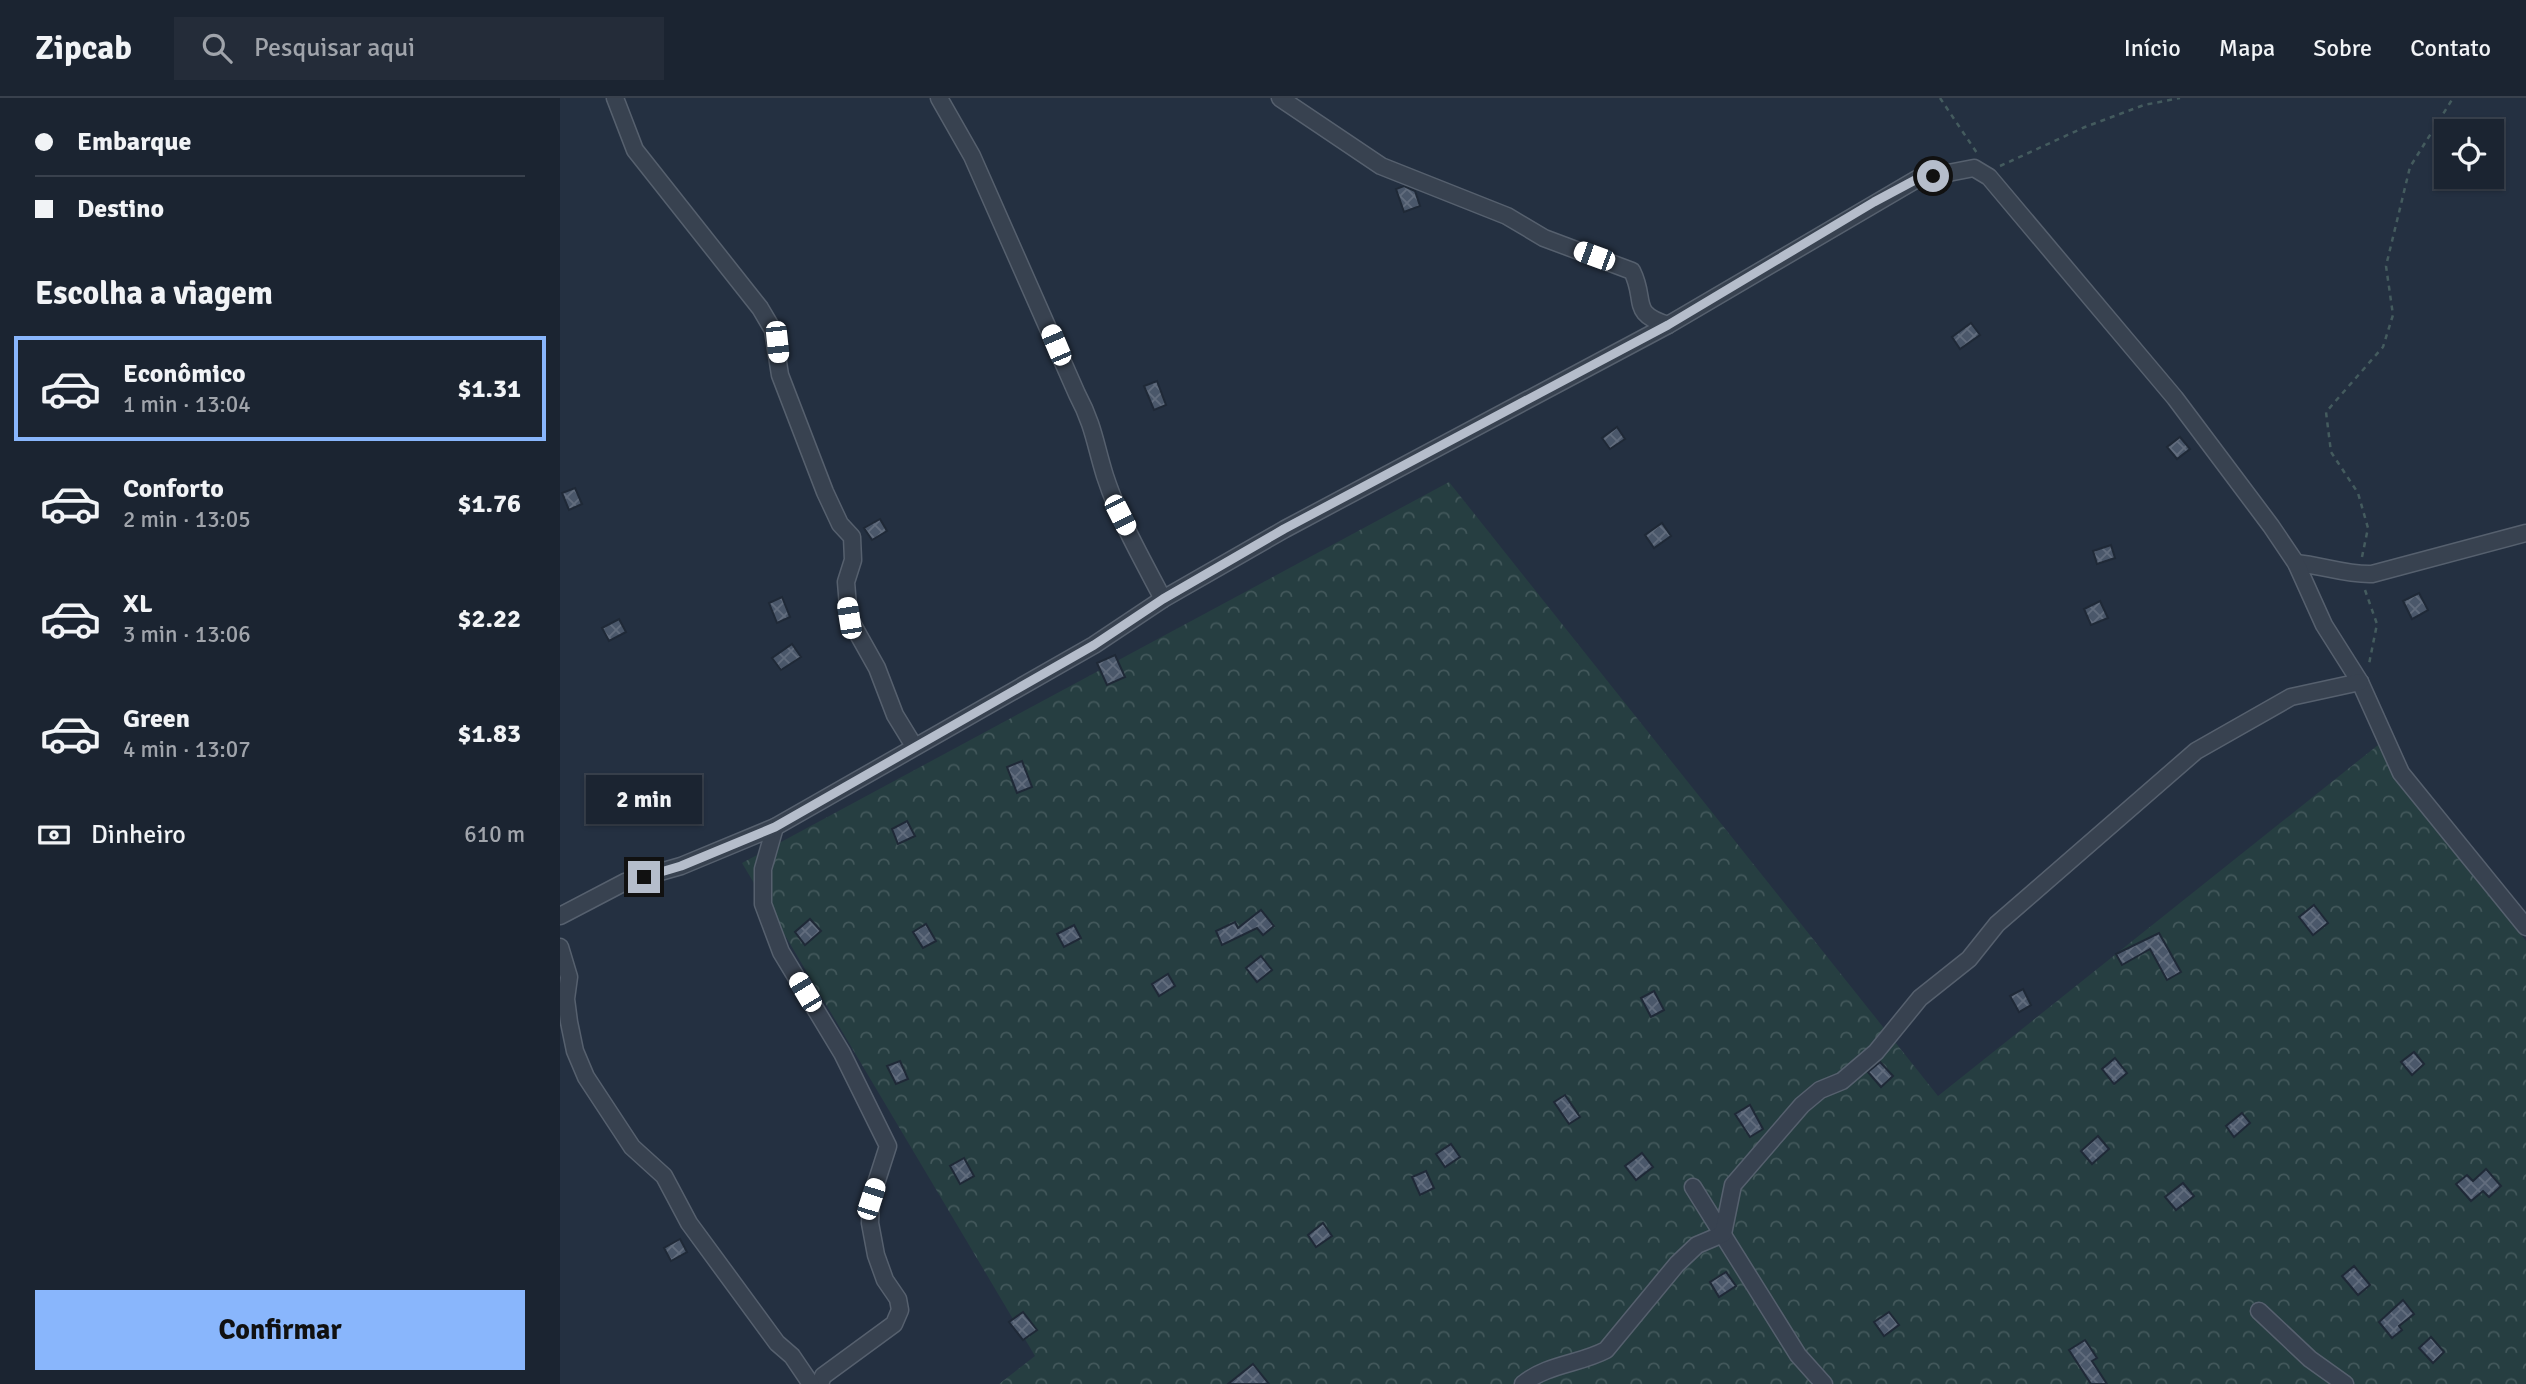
<!DOCTYPE html>
<html lang="pt">
<head>
<meta charset="utf-8">
<style>
  :root { --surface:#1b2431; --page:#242c39; --text:#f1f3f6; --muted:#a0a4ab; --line:#39414d; --accent:#89b6fc }
  body { margin:0; font-family:Signika,sans-serif; background:var(--page); color:var(--text); height:100vh; display:flex; flex-direction:column; font-size:26px; white-space:nowrap }
  * { box-sizing:border-box; margin:0 }
  p { font-size:23px; color:var(--muted) }
  .icon { flex:none; width:38px; height:38px; fill:none; stroke:currentColor; stroke-width:2; stroke-linecap:round; stroke-linejoin:round }
  .map { position:relative; flex:1; overflow:hidden }
  .sheet { display:flex; flex-direction:column; background:var(--surface); width:560px }
  .sheet>* { flex:none }
  .banner { display:grid; align-content:center; height:154px; padding:0 35px; background:var(--surface) }
  .buttons { position:absolute; left:1874px; top:21px; display:grid; gap:14px }
  .buttons a { display:grid; place-items:center; width:70px; height:70px; border-radius:0px; background:var(--surface); box-shadow:0 2px 5px #0004,0 0 0 2px var(--line); font-size:35px }
  .end { position:absolute; width:32px; height:32px; margin:-16px; border:9px solid #b5bdcb; background:#111; box-shadow:0 0 0 4px #111 }
  .from { border-radius:50% }
  .bubble { position:absolute; height:49px; border-radius:0px; background:var(--surface); box-shadow:0 2px 5px #0004,0 0 0 2px var(--line); font-size:23px; font-weight:800; line-height:49px; text-align:center }
  .car { position:absolute; width:21px; height:42px; margin:-21px -10px; border-radius:9px; box-shadow:0 0 5px 2px #0007; background:linear-gradient(#fff 24%,#345 0 40%,#fff 0 76%,#345 0 86%,#fff 0) }
  .banner b { display:flex; align-items:center; gap:24px; height:66px; font-size:26px }
  .banner b+b { border-top:2px solid var(--line) }
  .banner i { width:18px; height:18px; background:var(--text) }
  ul { padding:0; list-style:none }
  li { display:flex; align-items:center; gap:21px; height:105px; margin:0 14px 10px; padding:0 21px; border:4px solid transparent; border-radius:0px }
  li div { flex:1 }
  li b { display:block; font-size:26px }
  li em { font-style:normal; font-weight:800 }
  li.active { border-color:var(--accent) }
  li>.icon { width:63px; height:63px; stroke-width:1.5 }
  h2 { padding:0 35px; font-size:32px; line-height:84px }
  .pay { display:flex; align-items:center; gap:18px; height:77px; padding:0 35px; font-size:26px }
  .pay p { margin-inline-start:auto }
  .primary-button { display:flex; gap:14px; margin-top:auto; padding:14px 35px }
  .primary-button a { flex:1; height:80px; border-radius:0px; background:var(--accent); color:#111; font-size:28px; font-weight:800; line-height:80px; text-align:center }
  header { display:flex; align-items:center; gap:42px; box-sizing:border-box; height:98px; padding:0 35px; background:var(--surface); border-bottom:2px solid var(--line) }
  header strong { font-size:33px }
  nav { display:flex; gap:38px; margin-inline-start:auto; font-size:24px }
  .search { width:490px; height:63px; background:var(--page); display:flex; align-items:center; gap:18px; box-sizing:border-box; padding:0 24px; border-radius:0px; color:var(--muted); font-size:26px }
  main { display:flex; flex:1; min-height:0 }
  .map>svg:first-child { display:block }
  .forest { fill:url(#forest-crowns) }
  .building { fill:url(#building-cross-hatch); stroke:#1f2937; stroke-width:2 }
  .lines { fill:none; stroke-linecap:round; stroke-linejoin:round }
  .minor-casing { stroke:#56606e; stroke-width:19 }
  .path { stroke:#445b5e; stroke-width:2.5; stroke-dasharray:5 5; stroke-linecap:butt }
  .minor { stroke:#384250; stroke-width:16 }
  .route { stroke:#b5bdcb; stroke-width:9 }
</style>
</head>
<body>
<header>
<strong>Zipcab</strong>
<div class="search"><svg class="icon" aria-label="search" viewBox="0 0 24 24"><circle cx="10" cy="10" r="6"/><path d="M15 15l6 6"/></svg>Pesquisar aqui</div>
<nav><a>Início</a><a>Mapa</a><a>Sobre</a><a>Contato</a></nav>
</header>
<main>
<section class="sheet">
<div class="banner">
<b><i class="from"></i>Embarque</b>
<b><i></i>Destino</b>
</div>
<h2>Escolha a viagem</h2>
<ul>
<li class="active"><svg class="icon" aria-label="car" viewBox="0 0 24 24"><path d="M5 17H2v-5l4-1 3-4h7l3 4 3 1v5h-3M9 17h6M6 11h13"/><circle cx="7" cy="17" r="2"/><circle cx="17" cy="17" r="2"/></svg><div><b>Econômico</b><p>1 min · 13:04</p></div><em>$1.31</em></li>
<li><svg class="icon" aria-label="car" viewBox="0 0 24 24"><path d="M5 17H2v-5l4-1 3-4h7l3 4 3 1v5h-3M9 17h6M6 11h13"/><circle cx="7" cy="17" r="2"/><circle cx="17" cy="17" r="2"/></svg><div><b>Conforto</b><p>2 min · 13:05</p></div><em>$1.76</em></li>
<li><svg class="icon" aria-label="car" viewBox="0 0 24 24"><path d="M5 17H2v-5l4-1 3-4h7l3 4 3 1v5h-3M9 17h6M6 11h13"/><circle cx="7" cy="17" r="2"/><circle cx="17" cy="17" r="2"/></svg><div><b>XL</b><p>3 min · 13:06</p></div><em>$2.22</em></li>
<li><svg class="icon" aria-label="car" viewBox="0 0 24 24"><path d="M5 17H2v-5l4-1 3-4h7l3 4 3 1v5h-3M9 17h6M6 11h13"/><circle cx="7" cy="17" r="2"/><circle cx="17" cy="17" r="2"/></svg><div><b>Green</b><p>4 min · 13:07</p></div><em>$1.83</em></li>
</ul>
<div class="pay"><svg class="icon" aria-label="cash" viewBox="0 0 24 24"><path d="M3 7h18v10H3z"/><circle cx="12" cy="12" r="2"/></svg>Dinheiro<p>610 m</p></div>
<div class="primary-button"><a>Confirmar</a></div>
</section>
<div class="map">
<svg width="1966" height="1286" viewBox="0 0 1966 1286">
  <defs>
    <pattern id="forest-crowns" width="20" height="18" patternUnits="userSpaceOnUse" patternTransform="scale(1.75)"><rect width="20" height="18" fill="#263e41"/><path d="M2 6a3 3 0 1 1 6 0M12 15a3 3 0 1 1 6 0" fill="none" stroke="#43585b"/></pattern>
    <pattern id="building-cross-hatch" width="8" height="8" patternUnits="userSpaceOnUse" patternTransform="scale(1.75)"><rect width="8" height="8" fill="#4a576a"/><path d="M0 0l8 8M0 8l8-8" fill="none" stroke="#626d7e"/></pattern>
  </defs>
  <rect width="100%" height="100%" fill="#243041"/>
  <polygon class="forest" points="889,384 1378,998 1818,647 1966,843 1966,1286 439,1286 475,1258 182,765"/>
  <g class="building">
    <polygon points="844,88 855,93 860,108 844,114 836,91"/>
    <polygon points="1411,225 1420,237 1400,251 1392,239"/>
    <polygon points="597,283 606,307 594,312 584,288"/>
    <polygon points="1057,329 1065,341 1050,351 1042,340"/>
    <polygon points="1620,339 1630,351 1617,361 1607,349"/>
    <polygon points="15,390 22,406 9,412 2,395"/>
    <polygon points="320,421 327,433 312,442 304,430"/>
    <polygon points="1102,425 1111,438 1094,450 1085,437"/>
    <polygon points="1551,447 1555,460 1537,466 1533,453"/>
    <polygon points="1859,495 1868,512 1852,521 1843,503"/>
    <polygon points="222,499 230,519 217,525 209,505"/>
    <polygon points="1540,503 1548,520 1531,527 1524,511"/>
    <polygon points="59,521 66,534 49,543 42,530"/>
    <polygon points="232,546 241,559 221,572 212,560"/>
    <polygon points="555,557 565,579 547,587 537,565"/>
    <polygon points="462,663 472,689 457,695 447,669"/>
    <polygon points="64,690 75,713 60,721 48,699"/>
    <polygon points="347,723 355,738 338,746 332,731"/>
    <polygon points="1754,807 1768,825 1753,837 1739,819"/>
    <polygon points="701,812 714,828 703,837 697,830 662,847 656,833 675,824 678,830"/>
    <polygon points="250,821 261,833 245,847 235,834"/>
    <polygon points="366,826 376,843 363,850 353,834"/>
    <polygon points="514,827 521,840 504,849 497,836"/>
    <polygon points="1599,835 1621,874 1607,882 1590,851 1562,867 1556,856"/>
    <polygon points="701,858 712,872 697,884 686,870"/>
    <polygon points="608,876 615,888 599,898 592,886"/>
    <polygon points="1463,891 1471,907 1459,914 1450,898"/>
    <polygon points="1094,893 1104,912 1091,919 1081,900"/>
    <polygon points="1854,954 1864,966 1852,977 1841,964"/>
    <polygon points="1555,960 1567,975 1554,986 1542,971"/>
    <polygon points="340,963 348,981 336,986 327,968"/>
    <polygon points="1320,964 1333,978 1321,989 1308,974"/>
    <polygon points="1005,997 1020,1019 1009,1026 994,1004"/>
    <polygon points="1190,1007 1203,1031 1190,1039 1175,1016"/>
    <polygon points="1682,1015 1690,1025 1674,1039 1666,1028"/>
    <polygon points="1538,1038 1549,1051 1532,1066 1521,1053"/>
    <polygon points="891,1046 900,1059 885,1069 876,1056"/>
    <polygon points="1082,1055 1093,1069 1076,1082 1065,1068"/>
    <polygon points="404,1060 414,1078 400,1086 390,1068"/>
    <polygon points="1926,1071 1941,1088 1929,1099 1923,1093 1911,1103 1896,1086 1907,1077 1913,1083"/>
    <polygon points="866,1073 874,1090 860,1097 852,1079"/>
    <polygon points="1623,1085 1634,1098 1616,1112 1605,1099"/>
    <polygon points="763,1125 772,1138 756,1149 748,1137"/>
    <polygon points="120,1141 127,1154 111,1163 104,1150"/>
    <polygon points="1794,1168 1810,1187 1798,1197 1782,1178"/>
    <polygon points="1166,1174 1176,1188 1159,1199 1150,1184"/>
    <polygon points="1843,1202 1854,1216 1839,1228 1842,1232 1832,1240 1819,1224"/>
    <polygon points="463,1214 477,1232 463,1242 449,1224"/>
    <polygon points="1329,1214 1339,1227 1324,1238 1314,1224"/>
    <polygon points="1871,1239 1884,1254 1873,1265 1859,1250"/>
    <polygon points="1525,1242 1537,1260 1532,1263 1547,1286 1531,1286 1509,1252"/>
    <polygon points="693,1266 709,1286 668,1286"/>
  </g>
  <g class="lines">
    <defs>
      <g id="minor">
        <polyline points="55,0 75,52 200,210 213,232 220,277 265,394 280,426 292,439 293,462 286,484 289,520 317,570 335,617 354,648"/>
        <path d="M379 0 412 58 517 296C534 328 535 346 545 378 559 421 582 461 603 501"/>
        <path d="M720 0 821 68 947 118 984 140 1072 173C1087 203 1069 215 1108 227"/>
        <path d="M1736 465C1761 467 1786 477 1812 476L1966 435"/>
        <polyline points="215,729 203,771 203,806 221,854 282,955 328,1048 311,1101 310,1125 316,1157 325,1182 338,1201 340,1212 334,1226 263,1278 260,1286"/>
        <polyline points="0,818 65,784 121,768 215,729 534,547 603,501 725,431 1108,227 1357,81 1414,70 1429,79 1615,300 1711,428 1736,465 1764,527 1800,584 1841,675 1966,829"/>
        <polyline points="0,849 9,879 6,901 9,924 15,953 26,979 72,1049 104,1078 129,1125 217,1245 232,1258 251,1286"/>
        <polyline points="1133,1089 1238,1257 1264,1286"/>
        <polyline points="1699,1213 1750,1261 1785,1286"/>
        <path d="M963 1286C987 1266 1020 1266 1046 1252L1117 1166 1137 1147 1163 1136 1173 1087 1242 1007 1260 992 1282 983 1316 954 1360 900 1409 861 1437 826 1636 653 1731 599 1800 584"/>
      </g>
    </defs>
    <use href="#minor" class="minor-casing"/>
    <g class="path">
      <polyline points="1380,0 1417,55"/>
      <polyline points="1440,68 1525,29 1584,7 1620,0"/>
      <polyline points="1802,459 1808,430 1798,395 1771,354 1766,314 1823,249 1833,217 1826,168 1850,69 1893,0"/>
      <polyline points="1805,492 1817,526 1809,566"/>
    </g>
    <use href="#minor" class="minor"/>
  </g>
  <g class="lines">
    <polyline class="route" points="84,779 121,768 215,729 534,547 603,501 724,431 1108,227 1314,104 1357,81 1373,78"/>
  </g>
</svg>
<div class="buttons">
<a><svg class="icon" aria-label="locate" viewBox="0 0 24 24"><circle cx="12" cy="12" r="6"/><path d="M12 2v4M12 18v4M2 12h4M18 12h4"/></svg></a>
</div>
<i class="end from" style="left:1373px;top:78px"></i>
<i class="end" style="left:84px;top:779px"></i>
<div class="bubble" style="left:26px;top:677px;width:116px">2 min</div>
<i class="car" style="left:1034px;top:158px;rotate:290deg"></i>
<i class="car" style="left:217px;top:244px;rotate:174deg"></i>
<i class="car" style="left:496px;top:247px;rotate:337deg"></i>
<i class="car" style="left:560px;top:417px;rotate:153deg"></i>
<i class="car" style="left:289px;top:520px;rotate:351deg"></i>
<i class="car" style="left:245px;top:894px;rotate:329deg"></i>
<i class="car" style="left:311px;top:1101px;rotate:18deg"></i>
</div>
</main>
</body>
</html>
